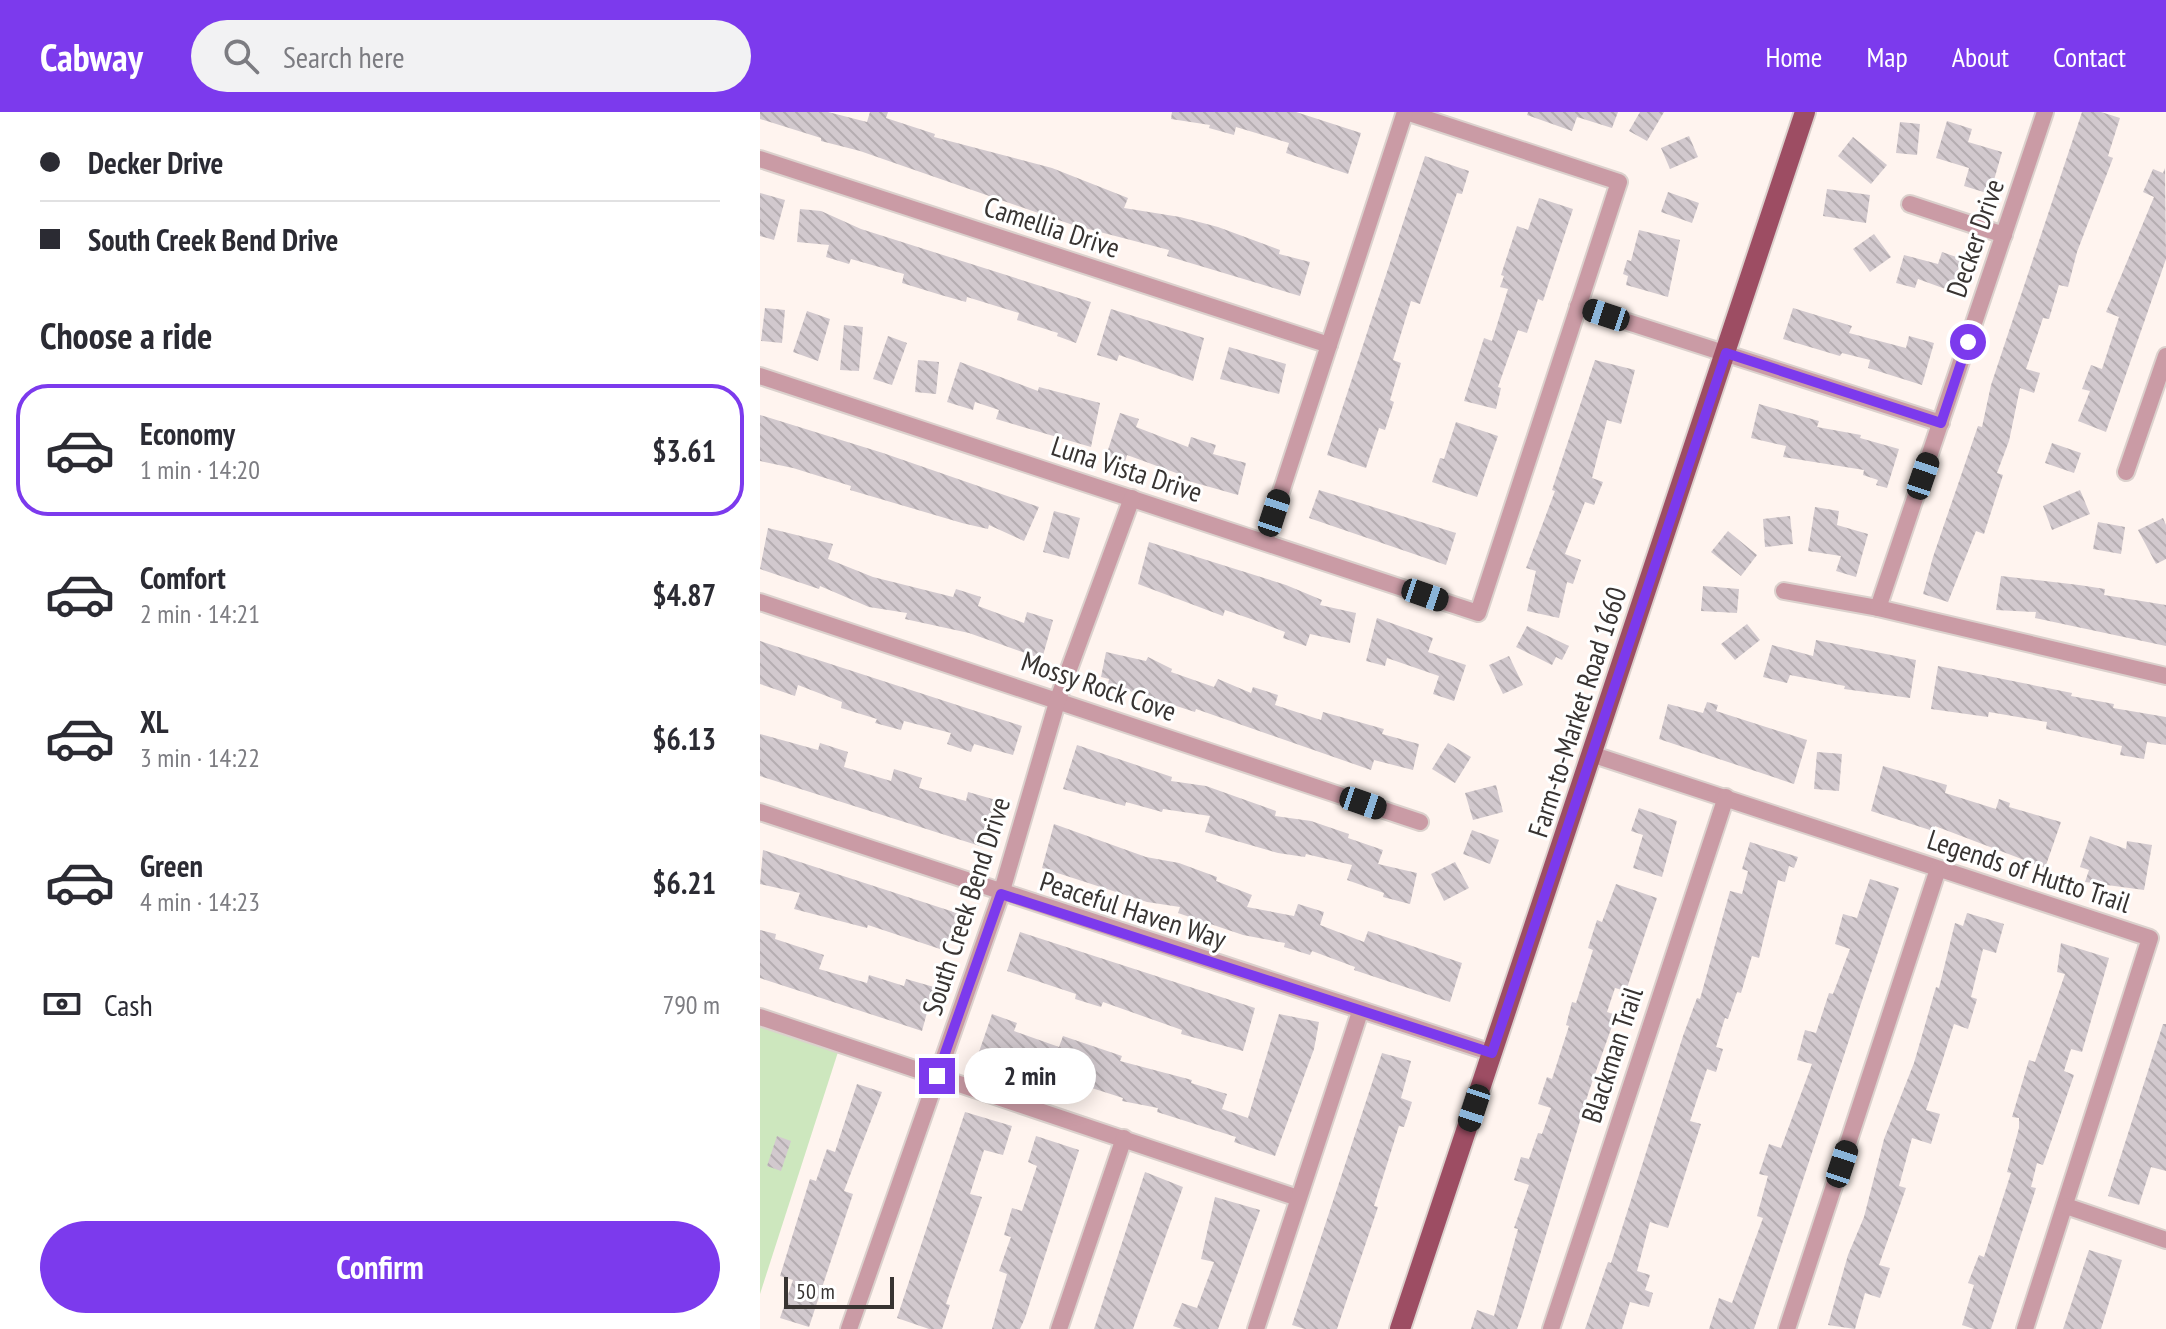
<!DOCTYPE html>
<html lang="en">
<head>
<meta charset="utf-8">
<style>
  :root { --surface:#fff; --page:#f2f2f3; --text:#2b2b33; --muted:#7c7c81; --line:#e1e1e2; --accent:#7c3aed }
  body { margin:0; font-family:"PT Sans Narrow",sans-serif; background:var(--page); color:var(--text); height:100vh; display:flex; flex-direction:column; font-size:30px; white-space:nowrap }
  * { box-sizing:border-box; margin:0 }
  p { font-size:26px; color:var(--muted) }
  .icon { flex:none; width:44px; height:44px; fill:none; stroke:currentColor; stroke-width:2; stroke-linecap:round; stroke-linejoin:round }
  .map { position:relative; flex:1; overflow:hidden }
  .panel { display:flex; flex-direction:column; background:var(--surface); width:760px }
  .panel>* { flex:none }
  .guide { display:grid; align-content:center; height:176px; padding:0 40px; background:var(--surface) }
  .scale { position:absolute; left:24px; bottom:20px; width:110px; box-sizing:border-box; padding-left:8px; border:4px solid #383432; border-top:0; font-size:22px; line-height:28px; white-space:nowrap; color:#383432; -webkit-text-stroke:6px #fff; paint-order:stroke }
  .end { position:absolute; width:36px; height:36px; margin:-18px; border:10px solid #7c3aed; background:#fff; box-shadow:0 0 0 4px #fff }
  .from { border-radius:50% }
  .bubble { position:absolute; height:56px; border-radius:28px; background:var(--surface); box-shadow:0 4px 20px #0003; font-size:26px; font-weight:700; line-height:56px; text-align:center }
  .car { position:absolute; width:24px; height:48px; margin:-24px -12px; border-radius:10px; box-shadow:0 0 6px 2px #0007; background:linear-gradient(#222 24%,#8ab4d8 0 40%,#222 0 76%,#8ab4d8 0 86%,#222 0) }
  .guide b { display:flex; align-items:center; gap:28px; height:76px; font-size:30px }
  .guide b+b { border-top:2px solid var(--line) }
  .guide i { width:20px; height:20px; background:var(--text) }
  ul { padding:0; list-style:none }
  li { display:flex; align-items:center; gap:24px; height:132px; margin:0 16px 12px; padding:0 24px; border:4px solid transparent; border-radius:32px }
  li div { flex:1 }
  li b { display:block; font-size:30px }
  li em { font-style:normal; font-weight:700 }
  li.active { border-color:var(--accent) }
  li>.icon { width:72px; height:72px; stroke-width:1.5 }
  h2 { padding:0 40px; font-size:36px; line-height:96px }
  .pay { display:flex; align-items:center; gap:20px; height:88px; padding:0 40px; font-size:30px }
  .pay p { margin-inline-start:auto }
  .cta { display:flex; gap:16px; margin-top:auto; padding:16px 40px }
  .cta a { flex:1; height:92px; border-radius:48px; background:var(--accent); color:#fff; font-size:32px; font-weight:700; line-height:92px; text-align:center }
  header { display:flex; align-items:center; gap:48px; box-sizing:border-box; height:112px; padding:0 40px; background:var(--accent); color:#fff }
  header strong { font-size:38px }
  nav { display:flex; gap:44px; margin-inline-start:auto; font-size:28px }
  .search { width:560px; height:72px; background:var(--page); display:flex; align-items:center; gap:20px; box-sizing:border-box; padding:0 28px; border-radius:44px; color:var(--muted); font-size:30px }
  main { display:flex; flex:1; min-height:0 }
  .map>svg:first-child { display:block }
  .green { fill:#cde7be }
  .building { fill:url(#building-back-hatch) }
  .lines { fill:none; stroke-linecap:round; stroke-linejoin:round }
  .minor-casing { stroke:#dbd1cd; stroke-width:20 }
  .major-casing { stroke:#dbd1cd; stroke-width:24 }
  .minor { stroke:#ca9ba5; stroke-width:16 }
  .major { stroke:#9d4d63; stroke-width:20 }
  .route { stroke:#7c3aed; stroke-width:10 }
  .labels { text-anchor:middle; stroke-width:6; stroke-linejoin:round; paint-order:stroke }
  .street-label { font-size:28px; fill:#383432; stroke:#fff }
</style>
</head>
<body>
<header>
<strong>Cabway</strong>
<div class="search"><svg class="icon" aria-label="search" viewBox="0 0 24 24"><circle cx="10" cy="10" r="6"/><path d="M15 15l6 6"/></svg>Search here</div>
<nav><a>Home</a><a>Map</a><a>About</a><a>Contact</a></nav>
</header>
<main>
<section class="panel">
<div class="guide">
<b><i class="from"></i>Decker Drive</b>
<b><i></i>South Creek Bend Drive</b>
</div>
<h2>Choose a ride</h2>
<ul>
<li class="active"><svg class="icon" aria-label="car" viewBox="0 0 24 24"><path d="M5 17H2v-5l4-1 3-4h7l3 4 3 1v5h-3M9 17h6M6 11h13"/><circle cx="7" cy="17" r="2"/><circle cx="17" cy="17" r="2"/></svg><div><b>Economy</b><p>1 min · 14:20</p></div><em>$3.61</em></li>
<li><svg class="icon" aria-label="car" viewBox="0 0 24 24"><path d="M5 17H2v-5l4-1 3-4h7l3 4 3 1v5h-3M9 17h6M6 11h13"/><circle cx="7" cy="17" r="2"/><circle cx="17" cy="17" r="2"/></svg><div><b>Comfort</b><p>2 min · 14:21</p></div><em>$4.87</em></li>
<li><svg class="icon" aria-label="car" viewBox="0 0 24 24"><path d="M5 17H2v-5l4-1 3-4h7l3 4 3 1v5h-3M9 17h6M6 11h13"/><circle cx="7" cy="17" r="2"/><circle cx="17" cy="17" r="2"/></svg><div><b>XL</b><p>3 min · 14:22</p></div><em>$6.13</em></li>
<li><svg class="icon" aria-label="car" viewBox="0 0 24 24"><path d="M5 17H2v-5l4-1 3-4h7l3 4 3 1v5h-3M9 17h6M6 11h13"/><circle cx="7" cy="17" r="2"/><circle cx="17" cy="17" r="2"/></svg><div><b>Green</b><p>4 min · 14:23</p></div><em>$6.21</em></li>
</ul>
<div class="pay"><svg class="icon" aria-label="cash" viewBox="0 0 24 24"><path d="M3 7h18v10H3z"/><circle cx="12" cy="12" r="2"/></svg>Cash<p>790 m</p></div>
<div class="cta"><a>Confirm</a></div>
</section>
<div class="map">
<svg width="1406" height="1217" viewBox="0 0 1406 1217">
  <defs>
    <pattern id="building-back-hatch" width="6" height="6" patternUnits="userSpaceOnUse" patternTransform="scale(2)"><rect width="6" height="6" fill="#d2c9ce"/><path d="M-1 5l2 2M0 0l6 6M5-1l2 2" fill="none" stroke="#b5adb1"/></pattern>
  </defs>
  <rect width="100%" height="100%" fill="#fff4ef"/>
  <polygon class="green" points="0,914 78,940 0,1182"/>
  <g class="building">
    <polygon points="0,0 68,0 107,10 110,0 128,0 126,6 175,22 174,25 292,56 368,86 364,96 420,105 458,115 520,138 519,142 550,150 540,184 407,144 409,138 313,113 100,39 61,29 61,26 0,7"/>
    <polygon points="412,0 536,0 601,21 588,62 526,41 529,31 476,15 474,23 449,16 450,13 411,7"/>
    <polygon points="768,0 858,0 852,16 817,5 812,19 767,3"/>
    <polygon points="880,0 904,0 887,29 869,19"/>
    <polygon points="1322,0 1341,0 1360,6 1348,44 1353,46 1317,140 1308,175 1299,173 1289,207 1283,206 1266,257 1280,261 1274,281 1260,276 1249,329 1237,361 1243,363 1224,422 1216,419 1188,490 1163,482 1173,445 1218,314 1222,315 1231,273"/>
    <polygon points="1187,9 1212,17 1208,30 1242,40 1230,82 1204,74 1209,56 1176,46"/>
    <polygon points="1140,10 1160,12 1157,43 1136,41"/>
    <polygon points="929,24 938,45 910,57 901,36"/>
    <polygon points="1093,25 1127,53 1111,72 1078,44"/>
    <polygon points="665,44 709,59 702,82 697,81 660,192 651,189 633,248 641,251 630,288 634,290 625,318 619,316 606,356 567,343"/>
    <polygon points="1405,56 1406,147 1346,320 1318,309 1330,279 1322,277 1331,253 1342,257 1359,205 1346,200 1394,85 1383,80 1393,57 1403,61"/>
    <polygon points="1067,77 1110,83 1106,111 1063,104"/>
    <polygon points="908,80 939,91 932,111 901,100"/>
    <polygon points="0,81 25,88 14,128 0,124"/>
    <polygon points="779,86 813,97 783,189 778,187 767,221 758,218 738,275 741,276 736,297 704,289 724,226 732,229 748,177 740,175 744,164 741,163 757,114 768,118"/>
    <polygon points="40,97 61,99 101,117 331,190 316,231 297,224 298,221 257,208 259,201 207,185 206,190 181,183 142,171 144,162 91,147 89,152 66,145 69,133 37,130"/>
    <polygon points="879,118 920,128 908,185 866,173 868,164 863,162 867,148 871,149"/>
    <polygon points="1114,122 1131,145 1110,160 1093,137"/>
    <polygon points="1182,140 1202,147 1191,179 1158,167 1155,176 1136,171 1144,143 1178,152"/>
    <polygon points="5,196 25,198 22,231 1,229"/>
    <polygon points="1033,196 1092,214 1089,221 1146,236 1149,224 1174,231 1162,273 1108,256 1110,248 1082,241 1080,244 1023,227"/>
    <polygon points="351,197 444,226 433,269 359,243 357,249 337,243"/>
    <polygon points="47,199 70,207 58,249 33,240"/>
    <polygon points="84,213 103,215 99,259 80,258"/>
    <polygon points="128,224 147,231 132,273 113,267"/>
    <polygon points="469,235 526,252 519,282 460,267"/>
    <polygon points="158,248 179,250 176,282 155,280"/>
    <polygon points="835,248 875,258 861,312 847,308 832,366 843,370 834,393 825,390 805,442 821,448 813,472 807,470 799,506 767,499 776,459 766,456 795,379 792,378"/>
    <polygon points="200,250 278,279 279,275 340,291 331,335 236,307 239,298 215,290 213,298 187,290"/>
    <polygon points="999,292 1059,309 1057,315 1101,323 1100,326 1139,337 1127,376 1116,373 1118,368 1103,363 1104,358 1023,345 1026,334 991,326"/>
    <polygon points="360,301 379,307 376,315 428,335 431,325 456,333 453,342 486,351 478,383 418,366 419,362 367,343 365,350 346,344"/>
    <polygon points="0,303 123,341 279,395 264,429 229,413 228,417 202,411 90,378 91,374 33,356 0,349"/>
    <polygon points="696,310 738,324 717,385 672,370 680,346 684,347"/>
    <polygon points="1292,331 1321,341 1314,361 1285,351"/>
    <polygon points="559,378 696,421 686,453 549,406"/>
    <polygon points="1320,378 1330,402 1292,418 1283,394"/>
    <polygon points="1055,395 1079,399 1077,413 1108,422 1096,465 1076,459 1081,444 1048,439"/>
    <polygon points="294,399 320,406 309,447 283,440"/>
    <polygon points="1030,404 1033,432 1005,435 1003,407"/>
    <polygon points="1403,406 1406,413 1406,447 1396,452 1378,418"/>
    <polygon points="1338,410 1365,415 1361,442 1333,437"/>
    <polygon points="8,416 73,432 68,447 113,465 193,485 196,477 221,485 218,494 264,511 267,500 293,508 282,547 209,521 145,507 147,501 109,495 60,474 59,477 0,457"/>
    <polygon points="968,419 997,443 981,464 951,440"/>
    <polygon points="389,430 526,473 562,488 560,493 596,501 590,531 550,522 546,534 523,526 525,520 494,508 465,498 463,504 378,472"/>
    <polygon points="1241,464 1319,473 1345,477 1344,483 1406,493 1406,534 1275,506 1276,500 1236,498"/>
    <polygon points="943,474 979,477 977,501 941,499"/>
    <polygon points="617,506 673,526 668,540 706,553 694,589 673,582 679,564 627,546 625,554 606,549"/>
    <polygon points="987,512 1000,528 975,548 961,532"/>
    <polygon points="767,514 809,534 802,548 796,545 792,553 756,535"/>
    <polygon points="1056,528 1156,548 1150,586 1084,577 1085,574 1030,563 1027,571 1003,565 1012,533 1053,544"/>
    <polygon points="0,529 262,614 253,643 214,632 211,640 187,632 191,621 144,609 141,618 115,611 117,607 81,596 82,590 38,573 35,584 0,572"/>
    <polygon points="346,540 386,549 388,545 412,557 411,560 454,575 458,567 491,581 493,575 518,583 515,593 561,608 563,600 624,617 622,622 659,632 653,658 614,648 611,658 436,597 435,600 348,572 349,567 341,565"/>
    <polygon points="749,544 763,573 743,582 729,553"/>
    <polygon points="1178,554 1312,581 1311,584 1354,592 1353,596 1406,605 1406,633 1387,630 1384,647 1360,643 1362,634 1286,617 1287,610 1229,600 1228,605 1171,597"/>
    <polygon points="947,590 958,593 956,599 1047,628 1034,672 899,627 908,592 943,601"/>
    <polygon points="0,622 58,638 60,631 88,640 84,655 131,669 134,657 162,666 159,676 206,689 208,680 236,688 223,735 0,664"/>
    <polygon points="688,631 711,645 695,671 672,657"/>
    <polygon points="317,633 412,665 411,669 446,674 516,699 515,704 551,709 589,722 588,726 623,738 618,752 657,761 650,792 623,785 624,781 587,768 592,753 546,742 545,745 518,741 445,720 450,704 403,697 402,700 366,690 365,694 303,677"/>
    <polygon points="1057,640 1082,642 1079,679 1054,677"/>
    <polygon points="1123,654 1187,673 1185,681 1236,697 1239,687 1250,691 1249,695 1301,710 1285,756 1175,714 1173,719 1111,699"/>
    <polygon points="736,673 743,700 713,708 705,681"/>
    <polygon points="879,696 917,709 902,765 873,756 883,723 871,719"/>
    <polygon points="294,712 386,745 419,751 457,765 456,769 492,783 487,795 534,804 538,792 564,800 560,813 604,830 608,819 702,851 690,890 594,858 595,855 552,839 550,843 524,835 525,831 483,823 418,801 420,795 387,790 282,756"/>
    <polygon points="712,718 739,728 730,752 703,742"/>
    <polygon points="1330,724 1366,737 1367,729 1392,733 1384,778 1325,770 1329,758 1320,755"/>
    <polygon points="990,730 1038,745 1034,756 1029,754 1025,770 1018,768 999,846 992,844 981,881 977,880 968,907 965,906 956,935 963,937 956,960 947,957 930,1009 941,1012 908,1116 890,1110 877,1159 890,1163 885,1178 893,1181 889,1195 870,1190 862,1217 825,1217 848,1150 851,1151 923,924 937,886 940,887 970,779 982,782 988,759 982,757"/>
    <polygon points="3,738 200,802 186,839 108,813 107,816 34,797 40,781 0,772"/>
    <polygon points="695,750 709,776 684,789 671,762"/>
    <polygon points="1110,767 1139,776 994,1217 949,1217 959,1186 972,1191 1003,1106 997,1104 1008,1064 999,1062 1009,1032 1021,1036 1052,952 1037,948 1045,918 1056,921 1069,881 1073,882 1090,837 1075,832 1083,802 1097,806"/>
    <polygon points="856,772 897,786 866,879 855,876 847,900 856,903 829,979 762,1203 757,1217 711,1217 717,1198 734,1204 758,1117 754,1116 769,1073 754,1068 761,1045 769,1047 778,1021 782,1022 791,996 778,992 787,965 792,967 809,914 806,913 812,890 816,891 833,838 828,836 837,808 842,810"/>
    <polygon points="1207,801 1244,812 1236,841 1223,837 1211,885 1217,887 1208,917 1194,912 1182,950 1166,998 1180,1002 1171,1032 1152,1026 1139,1074 1146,1076 1119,1153 1130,1156 1120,1186 1105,1181 1095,1217 1068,1213 1088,1143 1104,1105 1124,1027 1154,951 1176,875 1179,876 1195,811 1203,814"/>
    <polygon points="0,818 16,822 15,827 64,843 59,857 107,871 109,863 144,874 146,867 174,875 162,919 0,866"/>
    <polygon points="260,820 495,896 483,939 421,922 422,918 343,890 341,895 315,887 316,882 247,859"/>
    <polygon points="1301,831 1349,846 1322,940 1311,937 1304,959 1314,963 1283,1053 1277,1051 1271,1075 1276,1076 1231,1217 1214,1217 1202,1213 1214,1173 1208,1171 1219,1143 1224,1145 1251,1061 1247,1060 1259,1016 1259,1006 1252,1005 1269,948 1275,950 1305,862 1297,860"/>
    <polygon points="232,902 257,911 254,919 299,935 303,924 362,944 360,949 432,968 431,971 467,982 462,997 488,1006 519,902 559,910 554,937 515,1044 474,1030 476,1025 397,1000 398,996 362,989 363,986 219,940"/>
    <polygon points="1403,912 1406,912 1406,1059 1391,1055 1379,1093 1348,1084"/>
    <polygon points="622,941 651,949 641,986 652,990 644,1015 639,1014 614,1094 618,1095 577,1217 545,1217 532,1213"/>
    <polygon points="97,972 122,980 84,1079 93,1082 49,1215 20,1206 33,1168 20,1164 50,1067 56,1069 67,1037 75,1040"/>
    <polygon points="205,1000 252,1014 243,1043 224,1038 210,1082 222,1085 186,1192 190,1193 182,1217 169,1217 137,1206"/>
    <polygon points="17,1024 31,1029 21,1059 7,1054"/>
    <polygon points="276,1024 319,1038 265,1206 260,1217 232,1217 247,1162 239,1159 251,1125 244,1123 252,1096 262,1099 277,1054 268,1050"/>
    <polygon points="385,1060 423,1075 373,1217 334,1217"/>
    <polygon points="455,1085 500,1098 458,1217 422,1217 413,1214 422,1191 437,1196 454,1150 441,1147"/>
    <polygon points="1329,1138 1362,1148 1341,1217 1303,1217"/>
  </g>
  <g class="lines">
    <defs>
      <g id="minor">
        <polyline points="0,47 569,233"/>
        <polyline points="1150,92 1244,123"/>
        <polyline points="818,194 1181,311"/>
        <polyline points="0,264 718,501 859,70 646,0"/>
        <polyline points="1366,360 1406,244"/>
        <polyline points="505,429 645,0"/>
        <polyline points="1024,479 1118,496 1406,564"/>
        <polyline points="0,490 660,710"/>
        <polyline points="1118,496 1285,0"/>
        <polyline points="834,643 1390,826 1265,1217"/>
        <polyline points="0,700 732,941"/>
        <polyline points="0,905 538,1086"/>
        <polyline points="1306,1094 1406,1128"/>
        <polyline points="89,1217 241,782 298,587 372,386"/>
        <polyline points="299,1217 364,1026"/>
        <polyline points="496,1217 600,900"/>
        <polyline points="791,1217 966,685"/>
        <polyline points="1027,1217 1178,757"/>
      </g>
      <polyline id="major" points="640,1217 1045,0"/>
    </defs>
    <use href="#minor" class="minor-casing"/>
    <use href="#major" class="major-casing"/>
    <use href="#minor" class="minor"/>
    <use href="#major" class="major"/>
  </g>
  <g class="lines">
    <polyline class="route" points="177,964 241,782 732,941 966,241 1181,311 1208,230"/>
  </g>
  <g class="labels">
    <g class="street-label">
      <text transform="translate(292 115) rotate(18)" y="10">Camellia Drive</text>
      <text transform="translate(1215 126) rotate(-71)" y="10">Decker Drive</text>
      <text transform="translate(367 357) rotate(18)" y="10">Luna Vista Drive</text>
      <text transform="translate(339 574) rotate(19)" y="10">Mossy Rock Cove</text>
      <text transform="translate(817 600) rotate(-72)" y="10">Farm-to-Market Road 1660</text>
      <text transform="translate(1269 759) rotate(18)" y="10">Legends of Hutto Trail</text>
      <text transform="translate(206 794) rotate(-72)" y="10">South Creek Bend Drive</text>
      <text transform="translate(373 798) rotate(18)" y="10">Peaceful Haven Way</text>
      <text transform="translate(852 943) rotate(-72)" y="10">Blackman Trail</text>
    </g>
  </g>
</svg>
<div class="scale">50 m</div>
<i class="end from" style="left:1208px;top:230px"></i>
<i class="end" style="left:177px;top:964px"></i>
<div class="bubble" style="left:204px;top:936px;width:132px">2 min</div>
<i class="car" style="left:846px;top:203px;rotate:288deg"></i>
<i class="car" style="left:1163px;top:364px;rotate:19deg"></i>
<i class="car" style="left:514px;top:401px;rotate:18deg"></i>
<i class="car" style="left:665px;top:483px;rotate:109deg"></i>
<i class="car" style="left:603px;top:691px;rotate:109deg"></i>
<i class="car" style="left:714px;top:996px;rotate:198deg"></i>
<i class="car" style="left:1082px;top:1052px;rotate:18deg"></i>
</div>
</main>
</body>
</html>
